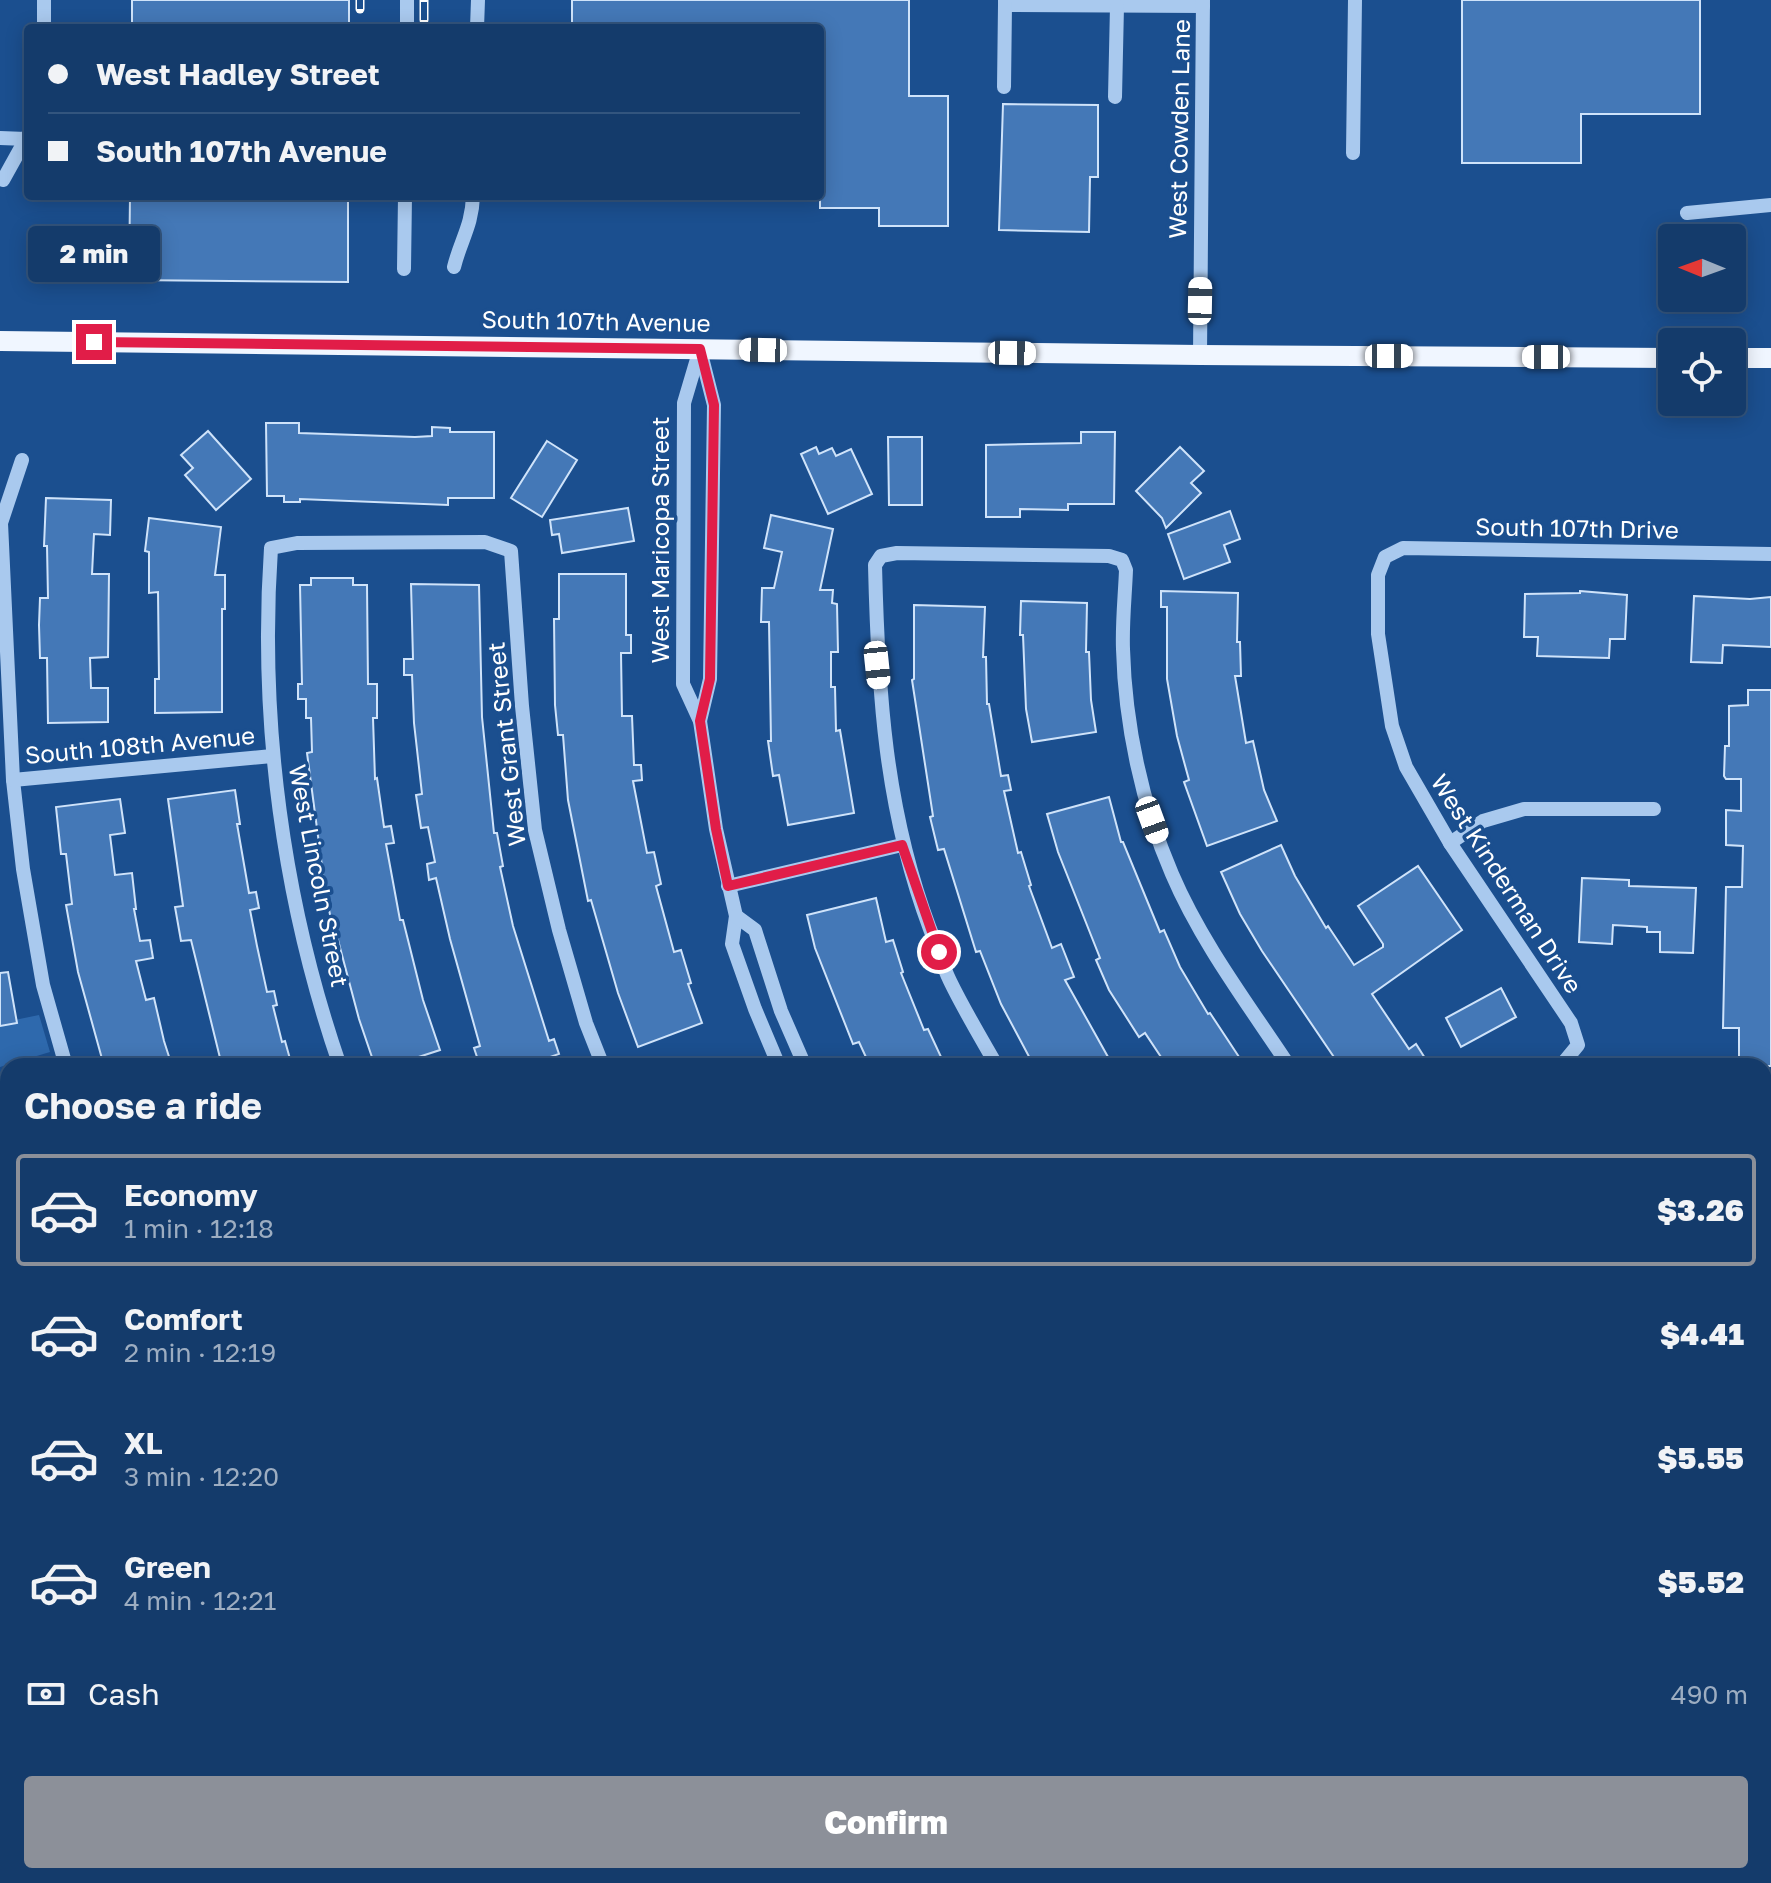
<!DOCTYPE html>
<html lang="en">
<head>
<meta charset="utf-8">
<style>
  :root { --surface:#143b6b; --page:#1d4271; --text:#f1f3f6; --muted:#9dadc1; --line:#33557e; --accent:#8c9099 }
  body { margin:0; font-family:"Golos Text",sans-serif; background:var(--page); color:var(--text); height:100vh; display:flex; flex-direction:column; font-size:30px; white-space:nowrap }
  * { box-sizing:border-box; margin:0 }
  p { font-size:26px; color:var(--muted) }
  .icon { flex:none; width:44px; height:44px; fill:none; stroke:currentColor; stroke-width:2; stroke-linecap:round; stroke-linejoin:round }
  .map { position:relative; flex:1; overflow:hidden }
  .sheet { position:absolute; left:0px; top:1058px; width:1772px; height:826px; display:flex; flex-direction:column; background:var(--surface); border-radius:24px 24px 0 0; box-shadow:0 4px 20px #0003,0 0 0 2px var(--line) }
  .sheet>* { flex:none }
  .banner { position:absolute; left:24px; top:24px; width:800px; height:176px; border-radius:8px; box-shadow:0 4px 20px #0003,0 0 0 2px var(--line); display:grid; align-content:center; height:176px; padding:0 24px; background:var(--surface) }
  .needle { width:52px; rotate:271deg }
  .tools { position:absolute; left:1658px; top:224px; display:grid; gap:16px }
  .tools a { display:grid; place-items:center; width:88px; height:88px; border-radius:8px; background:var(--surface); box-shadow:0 4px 20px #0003,0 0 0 2px var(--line); font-size:40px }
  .end { position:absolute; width:36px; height:36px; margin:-18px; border:10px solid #e11d48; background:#fff; box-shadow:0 0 0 4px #fff }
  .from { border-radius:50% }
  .bubble { position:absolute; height:56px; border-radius:8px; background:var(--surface); box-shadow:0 4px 20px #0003,0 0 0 2px var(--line); font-size:26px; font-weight:800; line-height:56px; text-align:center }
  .car { position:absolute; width:24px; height:48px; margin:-24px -12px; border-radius:10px; box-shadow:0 0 6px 2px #0007; background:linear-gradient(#fff 24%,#345 0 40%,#fff 0 76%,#345 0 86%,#fff 0) }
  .banner b { display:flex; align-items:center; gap:28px; height:76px; font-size:30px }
  .banner b+b { border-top:2px solid var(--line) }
  .banner i { width:20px; height:20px; background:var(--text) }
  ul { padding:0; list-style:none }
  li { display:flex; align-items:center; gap:24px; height:112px; margin:0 16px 12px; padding:0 8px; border:4px solid transparent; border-radius:8px }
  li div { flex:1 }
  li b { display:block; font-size:30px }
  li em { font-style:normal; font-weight:800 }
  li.on { border-color:var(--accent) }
  li>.icon { width:72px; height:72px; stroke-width:1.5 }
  h2 { padding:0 24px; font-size:36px; line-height:96px }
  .pay { display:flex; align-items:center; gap:20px; height:88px; padding:0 24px; font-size:30px }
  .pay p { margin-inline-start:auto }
  .action { display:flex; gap:16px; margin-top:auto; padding:16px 24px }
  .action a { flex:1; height:92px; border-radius:8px; background:var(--accent); color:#fff; font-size:32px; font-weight:800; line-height:92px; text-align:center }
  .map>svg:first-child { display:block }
  .green { fill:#2e69ad }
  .building { fill:#4478b7; stroke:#cfe3fa; stroke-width:2 }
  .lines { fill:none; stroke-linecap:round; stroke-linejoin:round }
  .minor { stroke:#a9c9ee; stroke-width:14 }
  .major { stroke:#f0f6ff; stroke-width:20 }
  .rail-casing { stroke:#fff; stroke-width:9 }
  .rail { stroke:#1b4f8f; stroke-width:6; stroke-dasharray:18; stroke-linecap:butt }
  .route { stroke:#e11d48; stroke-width:10 }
  .labels { text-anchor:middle; stroke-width:7; stroke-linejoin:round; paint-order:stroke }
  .street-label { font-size:24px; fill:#fff; stroke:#1b4f8f }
</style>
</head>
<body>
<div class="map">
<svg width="1771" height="1883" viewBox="0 0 1771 1883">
  <rect width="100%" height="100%" fill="#1b4f8f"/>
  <g class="green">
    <polygon points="39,1015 50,1052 0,1067 0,1023"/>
    <polygon points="0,1272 8,1293 8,1533 0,1533"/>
    <polygon points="618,1876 715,1876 698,1883 620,1883"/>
  </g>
  <g class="building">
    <rect x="132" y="0" width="217" height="28"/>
    <polygon points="572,0 909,0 909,96 948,96 948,226 879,226 879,208 820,208 820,28 572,28"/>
    <polygon points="1462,0 1700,0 1700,114 1581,114 1581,163 1462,163"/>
    <polygon points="1003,104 1098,105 1098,177 1090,177 1089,232 999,230"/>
    <polygon points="130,196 348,196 348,282 129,280"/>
    <polygon points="266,423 299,423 299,433 415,437 432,436 432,427 450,428 450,432 494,432 494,498 448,498 448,505 300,499 300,502 284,502 284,496 267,496"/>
    <polygon points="208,431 251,479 216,510 185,475 193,468 181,455"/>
    <polygon points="1081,432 1115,432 1114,504 1068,504 1068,510 1020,509 1020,517 986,517 986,445 1081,443"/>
    <polygon points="888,437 922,437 922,505 889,505"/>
    <polygon points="547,441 577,460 542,517 511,498"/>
    <polygon points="816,447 819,454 832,448 836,456 851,449 872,494 828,514 801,454"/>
    <polygon points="1180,447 1204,471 1191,483 1201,493 1166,528 1162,518 1136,491"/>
    <polygon points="46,498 111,500 110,535 94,534 92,574 109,574 108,657 90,658 91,688 108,688 108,722 48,723 47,658 40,658 39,625 40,598 48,598 47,546 44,546"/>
    <polygon points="628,508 634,541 562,553 559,534 552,535 550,520"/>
    <polygon points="1230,511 1240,539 1224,545 1230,562 1184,579 1168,534"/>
    <polygon points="771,515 833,529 820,590 833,590 832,603 837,604 838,652 831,652 831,687 835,687 836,731 840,730 854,813 788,825 779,775 773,776 768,741 771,741 769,622 761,622 762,588 774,588 782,552 764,548"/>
    <polygon points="149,518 221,527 215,575 225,575 225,609 222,609 222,712 155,713 155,679 159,679 158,592 149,593 149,552 145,551"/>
    <polygon points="559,574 626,574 626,635 631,635 631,653 621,653 622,716 632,716 634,765 641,765 642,780 633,781 647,853 654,852 661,884 656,886 674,952 681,950 691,983 688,984 702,1023 638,1047 618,993 591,900 588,901 568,800 563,735 558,735 555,705 554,619 559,619"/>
    <polygon points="311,578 353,578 353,585 367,585 368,684 377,684 377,718 373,718 375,779 377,778 384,827 391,826 394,843 386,844 400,920 403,920 423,1000 440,1050 391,1066 375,1066 359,1019 334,925 332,925 325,889 307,753 312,752 311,718 306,718 306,699 298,699 298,684 302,684 300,585 311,585"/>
    <polygon points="411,584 479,585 482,717 494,833 497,833 503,866 500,867 513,926 549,1041 554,1039 559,1054 524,1066 480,1066 474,1048 480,1046 450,939 436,878 429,880 427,864 435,862 428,827 421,828 416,795 422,794 414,723 412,675 404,675 404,659 413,659"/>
    <polygon points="1161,591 1238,593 1237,642 1240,642 1241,676 1235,676 1246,743 1253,741 1264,790 1277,821 1207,846 1184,782 1189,780 1177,736 1167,679 1167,607 1161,607"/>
    <polygon points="1580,591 1627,595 1625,639 1610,639 1609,658 1537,656 1538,637 1524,637 1525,594 1580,593"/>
    <polygon points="1694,596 1750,599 1771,597 1771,647 1723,645 1722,663 1691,662"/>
    <polygon points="1021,601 1087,603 1086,652 1089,652 1091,700 1096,732 1032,742 1026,709 1023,635 1020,635"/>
    <polygon points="914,605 985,607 983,657 986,657 987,704 989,704 1001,776 1008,775 1011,790 1004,791 1018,853 1021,852 1031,885 1029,886 1052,948 1061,944 1074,977 1065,980 1108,1057 1093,1066 1034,1066 1001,1004 980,951 976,952 944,849 938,850 930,817 933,816 912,680 914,679"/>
    <polygon points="1748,690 1771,690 1771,1066 1739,1066 1739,1028 1723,1028 1726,887 1742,887 1743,846 1726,845 1726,810 1741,811 1741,779 1726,779 1724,776 1725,746 1729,746 1729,706 1748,705"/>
    <polygon points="235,790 240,824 237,824 249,893 256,892 259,908 250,910 257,946 267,992 274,991 277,1005 273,1006 282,1042 285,1041 292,1066 222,1066 191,940 181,941 175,907 183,906 168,799"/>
    <polygon points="1109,797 1121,842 1123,842 1160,932 1164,930 1180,967 1208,1014 1210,1013 1245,1066 1167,1066 1145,1033 1139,1037 1109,990 1096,960 1100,958 1058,852 1047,814"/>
    <polygon points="120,799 125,833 110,835 115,875 132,873 136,909 134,909 140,941 150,940 153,958 136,961 146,1000 154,998 164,1041 172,1066 104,1066 78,972 66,905 72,904 66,854 61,854 56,807"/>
    <polygon points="1281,845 1295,876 1326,928 1328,926 1354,965 1383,947 1383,944 1358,906 1418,866 1462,930 1372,994 1409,1049 1416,1044 1430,1066 1340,1066 1262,951 1240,914 1221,872"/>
    <polygon points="1582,878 1629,880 1629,886 1696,888 1693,953 1660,952 1660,932 1647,932 1647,927 1613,925 1612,944 1579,942"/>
    <polygon points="876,898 886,942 893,940 903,972 901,973 924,1030 928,1029 942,1059 928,1066 870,1066 859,1042 853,1044 815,948 807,915"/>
    <polygon points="8,972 17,1023 0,1026 0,973"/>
    <polygon points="1501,988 1516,1017 1461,1047 1446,1018"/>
  </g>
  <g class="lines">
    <g class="minor">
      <polyline points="44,0 44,28"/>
      <polyline points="1005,0 1005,5 1203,6"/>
      <polyline points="407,28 407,0"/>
      <polyline points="477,28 478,0"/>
      <polyline points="1004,87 1005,5"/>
      <polyline points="1115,97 1117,6"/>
      <polyline points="0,138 26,139"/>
      <polyline points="1353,153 1355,0"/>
      <polyline points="3,180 28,135"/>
      <polyline points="1687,213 1771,205"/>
      <path d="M454 267C461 239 472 226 473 196"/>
      <polyline points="404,269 405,196"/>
      <polyline points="700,349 684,403 683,684 700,721 716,829 736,916 732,944 755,1009 779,1066"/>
      <polyline points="1200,355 1203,0"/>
      <polyline points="22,460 1,523 13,780 23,869 43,985 66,1066"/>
      <polyline points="700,721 710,679 714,405 700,350"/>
      <polyline points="13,780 272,756"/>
      <polyline points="1450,843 1483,821 1524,809 1654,809"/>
      <polyline points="728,886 902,845"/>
      <polyline points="736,916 755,930 781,1011 805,1066"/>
      <path d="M340 1066C283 901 259 722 271 548L297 543 485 542 511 551 522 706 535 830 559 930 586 1023 603 1066"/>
      <path d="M997 1066C981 1038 964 1010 950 981 942 965 937 946 930 929 885 809 878 692 875 565L881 556 897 553 1109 556 1122 560 1126 570C1125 596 1122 623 1123 649 1125 724 1142 805 1172 874 1201 942 1248 1004 1289 1066"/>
      <polyline points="1557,1066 1564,1062 1578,1045 1571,1023 1450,843 1406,767 1392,726 1378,634 1378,575 1385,557 1403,548 1771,554"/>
      <polyline points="1764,1287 1771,1286"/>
      <polyline points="57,1876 57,1883"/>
      <polyline points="331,1876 332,1883"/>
      <polyline points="595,1876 596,1883"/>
      <polyline points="1256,1876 1259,1883"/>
      <polyline points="1284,1876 1286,1883"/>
      <polyline points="1466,1876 1468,1883"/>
      <polyline points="1732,1876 1734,1883"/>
      <polyline points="749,1883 760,1876"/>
    </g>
    <g class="major">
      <polyline points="0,341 1200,355 1672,358"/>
      <polyline points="1732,358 1771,358"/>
    </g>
    <defs>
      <g id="rail">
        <polyline points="360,0 360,9"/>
        <polyline points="424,20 424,0"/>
      </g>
    </defs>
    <use href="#rail" class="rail-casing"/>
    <use href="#rail" class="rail"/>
  </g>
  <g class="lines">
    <polyline class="route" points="94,342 700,349 714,405 710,679 700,721 716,829 728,886 902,845 939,952"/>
  </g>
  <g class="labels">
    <g class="street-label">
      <text transform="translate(1180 129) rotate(-89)" y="8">West Cowden Lane</text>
      <text transform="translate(596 322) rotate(1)" y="8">South 107th Avenue</text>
      <text transform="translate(1577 529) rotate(1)" y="8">South 107th Drive</text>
      <text transform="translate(661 540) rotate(-90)" y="8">West Maricopa Street</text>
      <text transform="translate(507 744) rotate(-96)" y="8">West Grant Street</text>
      <text transform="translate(140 746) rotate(-5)" y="8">South 108th Avenue</text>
      <text transform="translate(318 876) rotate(79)" y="8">West Lincoln Street</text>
      <text transform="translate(1506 884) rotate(57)" y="8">West Kinderman Drive</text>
    </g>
  </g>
</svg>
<div class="tools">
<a><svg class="needle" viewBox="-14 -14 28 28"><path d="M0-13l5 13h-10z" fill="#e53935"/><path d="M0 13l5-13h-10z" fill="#9dadc1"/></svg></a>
<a><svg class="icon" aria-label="locate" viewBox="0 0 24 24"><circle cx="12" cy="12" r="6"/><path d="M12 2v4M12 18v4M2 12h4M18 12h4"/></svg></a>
</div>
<i class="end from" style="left:939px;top:952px"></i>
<i class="end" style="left:94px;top:342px"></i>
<div class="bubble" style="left:28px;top:226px;width:132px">2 min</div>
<i class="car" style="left:1200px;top:301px;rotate:1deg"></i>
<i class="car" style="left:763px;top:350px;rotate:271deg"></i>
<i class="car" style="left:1012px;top:353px;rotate:91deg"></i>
<i class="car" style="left:1389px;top:356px;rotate:90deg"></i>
<i class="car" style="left:1546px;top:357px;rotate:270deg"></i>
<i class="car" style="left:877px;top:665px;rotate:174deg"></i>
<i class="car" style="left:1152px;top:820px;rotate:160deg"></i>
<div class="banner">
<b><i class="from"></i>West Hadley Street</b>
<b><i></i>South 107th Avenue</b>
</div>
<section class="sheet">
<h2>Choose a ride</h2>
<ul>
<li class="on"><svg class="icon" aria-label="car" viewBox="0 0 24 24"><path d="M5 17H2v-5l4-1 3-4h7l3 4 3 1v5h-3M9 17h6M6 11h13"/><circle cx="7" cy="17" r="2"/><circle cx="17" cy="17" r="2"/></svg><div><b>Economy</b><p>1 min · 12:18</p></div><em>$3.26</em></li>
<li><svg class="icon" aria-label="car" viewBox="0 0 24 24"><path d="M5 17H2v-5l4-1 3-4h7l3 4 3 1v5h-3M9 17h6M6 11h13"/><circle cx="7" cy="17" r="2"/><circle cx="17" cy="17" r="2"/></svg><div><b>Comfort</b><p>2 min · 12:19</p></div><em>$4.41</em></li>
<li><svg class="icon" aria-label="car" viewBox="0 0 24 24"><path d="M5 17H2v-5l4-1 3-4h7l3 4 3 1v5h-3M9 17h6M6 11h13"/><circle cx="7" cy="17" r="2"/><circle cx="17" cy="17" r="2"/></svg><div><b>XL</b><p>3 min · 12:20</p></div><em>$5.55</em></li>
<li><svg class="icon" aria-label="car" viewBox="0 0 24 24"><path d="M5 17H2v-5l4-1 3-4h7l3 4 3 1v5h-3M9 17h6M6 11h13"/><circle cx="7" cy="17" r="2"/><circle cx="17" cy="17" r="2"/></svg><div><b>Green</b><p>4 min · 12:21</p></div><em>$5.52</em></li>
</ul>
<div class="pay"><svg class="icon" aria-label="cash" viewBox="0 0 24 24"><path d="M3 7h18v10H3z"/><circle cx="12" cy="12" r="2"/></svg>Cash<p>490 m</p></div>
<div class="action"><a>Confirm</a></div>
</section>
</div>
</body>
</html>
